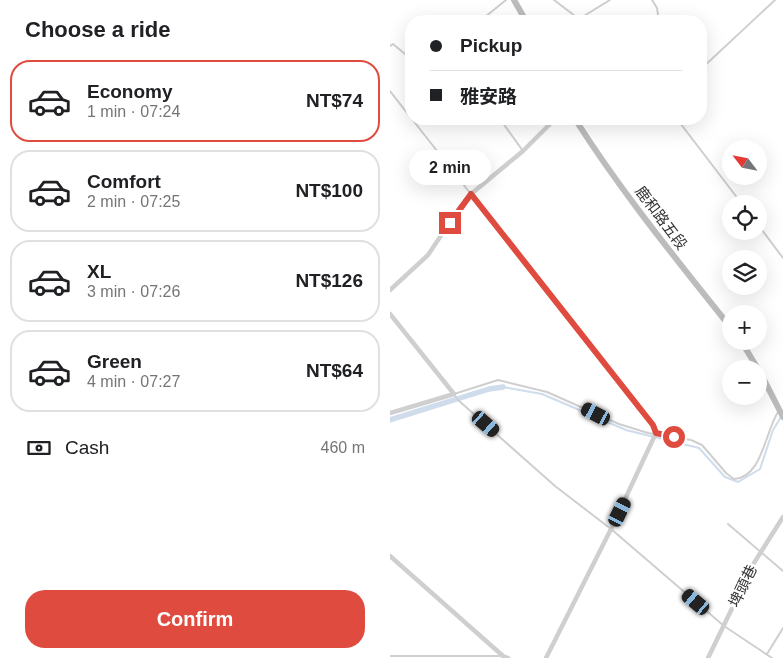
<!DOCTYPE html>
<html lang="en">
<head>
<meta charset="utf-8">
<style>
  :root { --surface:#fff; --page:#f2f2f2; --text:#202124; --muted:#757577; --line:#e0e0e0; --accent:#df4c3f }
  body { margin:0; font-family:Helvetica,"Noto Sans TC",sans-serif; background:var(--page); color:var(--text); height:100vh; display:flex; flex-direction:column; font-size:19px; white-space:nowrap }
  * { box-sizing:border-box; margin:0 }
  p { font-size:16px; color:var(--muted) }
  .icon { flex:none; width:28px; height:28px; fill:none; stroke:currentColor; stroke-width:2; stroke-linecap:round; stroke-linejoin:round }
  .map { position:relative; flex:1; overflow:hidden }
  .drawer { display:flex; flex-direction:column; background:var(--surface); width:390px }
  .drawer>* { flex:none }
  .guide { position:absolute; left:15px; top:15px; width:302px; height:110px; border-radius:20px; box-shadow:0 5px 20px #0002; display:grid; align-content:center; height:110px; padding:0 25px; background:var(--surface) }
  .needle { width:32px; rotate:302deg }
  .controls { position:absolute; left:332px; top:140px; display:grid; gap:10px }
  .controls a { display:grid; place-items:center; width:45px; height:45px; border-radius:50%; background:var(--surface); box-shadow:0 5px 20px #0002; font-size:25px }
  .end { position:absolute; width:22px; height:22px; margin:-11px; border:6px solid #df4c3f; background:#fff; box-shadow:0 0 0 2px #fff }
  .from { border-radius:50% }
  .bubble { position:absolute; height:35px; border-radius:18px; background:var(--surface); box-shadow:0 5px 20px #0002; font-size:16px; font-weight:800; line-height:35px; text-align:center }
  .car { position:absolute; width:15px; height:30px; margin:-15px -8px; border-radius:6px; box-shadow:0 0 4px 1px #0007; background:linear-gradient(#222 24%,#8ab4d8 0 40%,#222 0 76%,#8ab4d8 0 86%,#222 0) }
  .guide b { display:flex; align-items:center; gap:18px; height:48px; font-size:19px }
  .guide b+b { border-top:1px solid var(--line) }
  .guide i { width:12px; height:12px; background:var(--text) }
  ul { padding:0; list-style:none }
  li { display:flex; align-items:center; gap:15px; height:82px; margin:0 10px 8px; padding:0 15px; border:2px solid var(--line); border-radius:20px }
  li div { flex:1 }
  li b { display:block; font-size:19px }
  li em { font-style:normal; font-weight:800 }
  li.current { border-color:var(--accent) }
  li>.icon { width:45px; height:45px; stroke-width:1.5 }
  h2 { padding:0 25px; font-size:22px; line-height:60px }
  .pay { display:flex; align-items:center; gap:12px; height:55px; padding:0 25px; font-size:19px }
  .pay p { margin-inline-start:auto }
  .button { display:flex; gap:10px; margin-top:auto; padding:10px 25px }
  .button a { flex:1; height:58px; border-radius:20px; background:var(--accent); color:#fff; font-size:20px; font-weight:800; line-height:58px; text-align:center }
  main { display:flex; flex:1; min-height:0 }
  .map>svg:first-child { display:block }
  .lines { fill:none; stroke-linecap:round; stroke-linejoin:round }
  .stream { stroke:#cfdcec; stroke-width:2 }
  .canal { stroke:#cfdcec; stroke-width:5.5 }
  .lane { stroke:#cfcfcf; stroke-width:2 }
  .street { stroke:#cfcfcf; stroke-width:4.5 }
  .secondary { stroke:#bcbcbc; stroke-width:6 }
  .route { stroke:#df4c3f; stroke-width:6 }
  .labels { text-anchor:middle; stroke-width:5; stroke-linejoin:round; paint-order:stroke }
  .street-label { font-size:15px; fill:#323232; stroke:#fff }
</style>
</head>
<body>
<main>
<section class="drawer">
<h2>Choose a ride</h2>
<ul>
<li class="current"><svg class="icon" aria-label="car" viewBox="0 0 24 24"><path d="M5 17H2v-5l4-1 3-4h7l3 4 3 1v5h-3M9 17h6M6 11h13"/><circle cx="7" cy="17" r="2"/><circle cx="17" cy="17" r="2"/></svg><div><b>Economy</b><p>1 min · 07:24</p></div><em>NT$74</em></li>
<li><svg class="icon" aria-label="car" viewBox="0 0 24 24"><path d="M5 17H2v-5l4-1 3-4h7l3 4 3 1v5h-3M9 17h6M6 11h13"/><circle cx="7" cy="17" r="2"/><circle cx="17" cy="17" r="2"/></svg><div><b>Comfort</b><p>2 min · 07:25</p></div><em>NT$100</em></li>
<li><svg class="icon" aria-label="car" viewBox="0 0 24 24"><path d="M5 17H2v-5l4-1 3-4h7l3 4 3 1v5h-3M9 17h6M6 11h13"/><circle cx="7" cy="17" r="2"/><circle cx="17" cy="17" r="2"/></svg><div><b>XL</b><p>3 min · 07:26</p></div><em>NT$126</em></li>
<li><svg class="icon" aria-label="car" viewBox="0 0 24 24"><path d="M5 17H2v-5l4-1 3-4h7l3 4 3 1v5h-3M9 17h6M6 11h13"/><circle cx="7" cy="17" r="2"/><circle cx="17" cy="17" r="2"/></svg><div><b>Green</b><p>4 min · 07:27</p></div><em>NT$64</em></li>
</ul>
<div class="pay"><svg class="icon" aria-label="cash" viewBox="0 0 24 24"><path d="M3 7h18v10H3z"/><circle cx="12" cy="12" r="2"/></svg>Cash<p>460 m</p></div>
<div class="button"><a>Confirm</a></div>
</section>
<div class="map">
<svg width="393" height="658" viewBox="0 0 393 658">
  <rect width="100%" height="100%" fill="#fff"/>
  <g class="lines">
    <polyline class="stream" points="113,387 152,394 236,430 309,448 335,477 348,482 370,469 383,430 391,417"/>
    <polyline class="canal" points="0,420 99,389 113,387"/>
    <g class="lane">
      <polyline points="164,0 189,19 220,0"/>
      <polyline points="262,0 267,8 269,21"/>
      <polyline points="90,21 116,0"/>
      <polyline points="0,46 3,44 21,59"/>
      <polyline points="311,69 385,0"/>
      <polyline points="0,91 21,118"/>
      <polyline points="22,119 80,193"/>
      <polyline points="110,119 133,151"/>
      <polyline points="287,119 352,204"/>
      <polyline points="369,226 393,258"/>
      <polyline points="338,524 393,571"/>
      <polyline points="377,654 393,628"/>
      <polyline points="0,656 110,656"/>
      <path d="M382 658 334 626 221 529 165 486 68 400 64 394 108 380 157 392 229 424 258 433 301 440 312 445 336 473 344 479C372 478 375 432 388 412"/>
    </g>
    <g class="street">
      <polyline points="81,194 263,425 266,433 221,529 156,658"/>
      <polyline points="0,290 38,255 70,207 81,194 133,151 165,119"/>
      <polyline points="0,314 64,394 0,413"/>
      <polyline points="0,556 113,656 118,658"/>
      <polyline points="318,658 364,563 393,517"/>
    </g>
    <g class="secondary">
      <polyline points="124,0 136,21"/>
      <path d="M185 119C232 193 287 260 341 328"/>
      <polyline points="351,341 368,369"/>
      <polyline points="369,370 393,417"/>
    </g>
  </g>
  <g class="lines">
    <polyline class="route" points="60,223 81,194 263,425 266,433 284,437"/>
  </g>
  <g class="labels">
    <g class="street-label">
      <text transform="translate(271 218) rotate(53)" y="5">鹿和路五段</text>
      <text transform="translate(353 586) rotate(-64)" y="5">埤頭巷</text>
    </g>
  </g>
</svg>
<div class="controls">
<a><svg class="needle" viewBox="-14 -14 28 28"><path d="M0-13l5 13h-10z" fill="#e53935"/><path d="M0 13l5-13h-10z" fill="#757577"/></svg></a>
<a><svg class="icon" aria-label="locate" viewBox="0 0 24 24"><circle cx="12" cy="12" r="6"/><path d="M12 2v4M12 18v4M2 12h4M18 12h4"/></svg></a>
<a><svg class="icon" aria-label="layers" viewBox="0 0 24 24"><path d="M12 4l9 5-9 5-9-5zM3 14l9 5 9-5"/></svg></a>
<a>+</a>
<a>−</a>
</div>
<i class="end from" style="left:284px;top:437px"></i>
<i class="end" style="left:60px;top:223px"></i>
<div class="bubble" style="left:19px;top:150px;width:82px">2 min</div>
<i class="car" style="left:206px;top:414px;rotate:297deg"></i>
<i class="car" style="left:96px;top:424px;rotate:131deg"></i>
<i class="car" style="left:230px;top:512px;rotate:26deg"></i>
<i class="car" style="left:306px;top:602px;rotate:310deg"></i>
<div class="guide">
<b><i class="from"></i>Pickup</b>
<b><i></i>雅安路</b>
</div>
</div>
</main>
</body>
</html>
